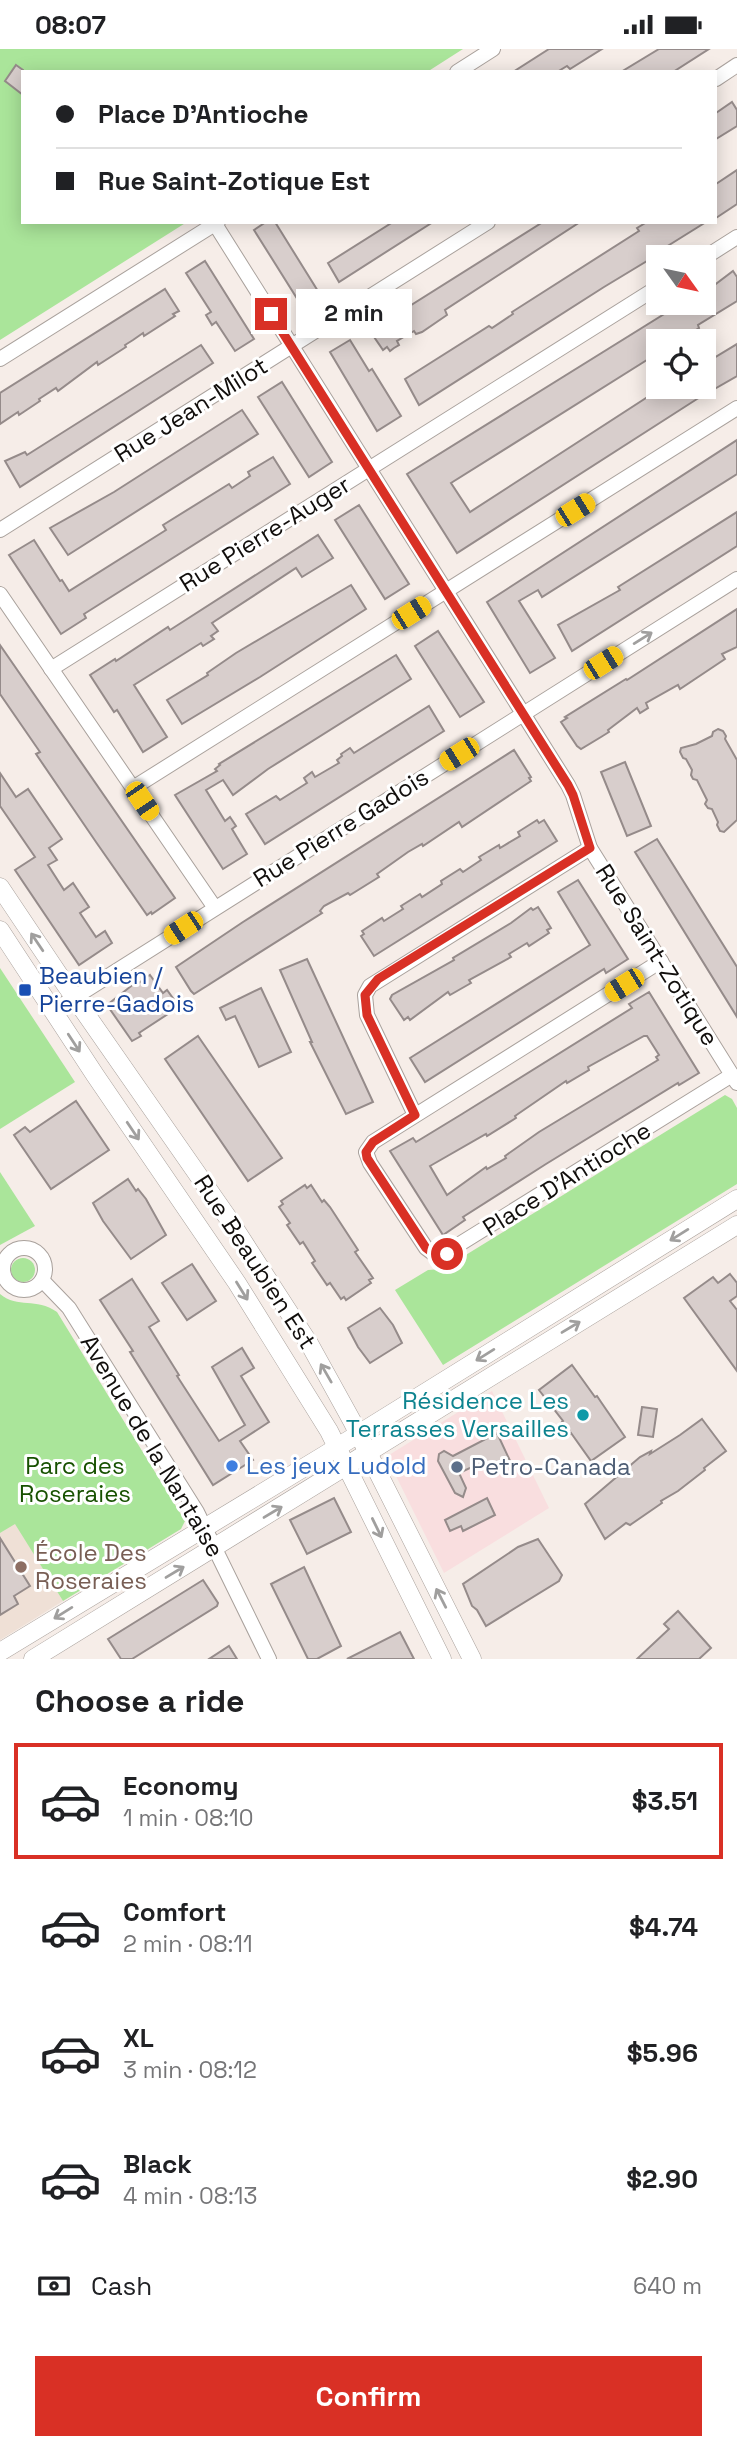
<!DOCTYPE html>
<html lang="en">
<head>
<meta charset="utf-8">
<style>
  :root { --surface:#fff; --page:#f2f2f2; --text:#202124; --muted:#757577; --line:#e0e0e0; --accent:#d93025 }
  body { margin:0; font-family:"Space Grotesk",sans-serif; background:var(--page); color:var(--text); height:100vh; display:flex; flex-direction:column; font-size:26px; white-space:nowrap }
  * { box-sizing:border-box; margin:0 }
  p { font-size:23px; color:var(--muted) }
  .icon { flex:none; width:38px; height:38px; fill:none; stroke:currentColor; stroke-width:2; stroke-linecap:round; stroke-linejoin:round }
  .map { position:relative; height:1610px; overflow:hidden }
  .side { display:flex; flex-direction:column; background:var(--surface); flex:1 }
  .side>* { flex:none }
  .top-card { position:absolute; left:21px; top:21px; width:696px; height:154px; border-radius:0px; box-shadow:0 4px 18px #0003; display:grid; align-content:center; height:154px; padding:0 35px; background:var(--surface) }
  .needle { width:46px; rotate:123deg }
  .buttons { position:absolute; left:646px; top:196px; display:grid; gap:14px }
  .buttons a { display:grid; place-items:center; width:70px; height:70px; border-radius:0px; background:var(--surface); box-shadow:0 4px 18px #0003; font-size:35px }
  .end { position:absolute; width:32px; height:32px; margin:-16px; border:9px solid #d93025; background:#fff; box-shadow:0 0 0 4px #fff }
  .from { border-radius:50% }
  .bubble { position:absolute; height:49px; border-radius:0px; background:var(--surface); box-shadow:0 4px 18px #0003; font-size:23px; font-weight:800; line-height:49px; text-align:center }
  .car { position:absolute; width:21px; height:42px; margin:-21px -10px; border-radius:9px; box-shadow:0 0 5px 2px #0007; background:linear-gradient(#f5c518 24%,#345 0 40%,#f5c518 0 76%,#345 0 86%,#f5c518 0) }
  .top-card b { display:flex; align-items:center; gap:24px; height:66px; font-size:26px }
  .top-card b+b { border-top:2px solid var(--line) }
  .top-card i { width:18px; height:18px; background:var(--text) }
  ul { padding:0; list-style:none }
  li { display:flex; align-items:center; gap:21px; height:116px; margin:0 14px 10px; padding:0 21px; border:4px solid transparent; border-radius:0px }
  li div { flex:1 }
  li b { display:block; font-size:26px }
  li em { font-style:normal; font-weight:800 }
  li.on { border-color:var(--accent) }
  li>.icon { width:63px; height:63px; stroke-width:1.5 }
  h2 { padding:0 35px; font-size:32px; line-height:84px }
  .pay { display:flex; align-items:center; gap:18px; height:77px; padding:0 35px; font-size:26px }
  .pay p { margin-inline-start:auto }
  .action { display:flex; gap:14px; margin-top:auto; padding:14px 35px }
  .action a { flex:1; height:80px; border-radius:0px; background:var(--accent); color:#fff; font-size:28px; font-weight:800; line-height:80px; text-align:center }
  .status { display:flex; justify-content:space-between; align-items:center; height:49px; padding:0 35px; background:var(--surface); direction:ltr }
  .status svg { height:19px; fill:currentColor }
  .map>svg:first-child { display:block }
  .commercial { fill:#f9dedf }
  .built { fill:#efe0d6 }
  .green { fill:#aae59a }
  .building { fill:#d8cecc; stroke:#958b8a; stroke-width:2; fill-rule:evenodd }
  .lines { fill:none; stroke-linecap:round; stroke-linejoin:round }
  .minor-casing { stroke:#a9a19c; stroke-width:16 }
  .tertiary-casing { stroke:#a9a19c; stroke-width:19 }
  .minor { stroke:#fff; stroke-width:14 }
  .tertiary { stroke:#fff; stroke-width:18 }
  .oneway { stroke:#a09f9e }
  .route { stroke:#d93025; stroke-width:9 }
  .transit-dot { fill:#1a4fb4; stroke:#fff; stroke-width:2.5 }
  .culture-dot { fill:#0f9aa8; stroke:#fff; stroke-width:2.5 }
  .shop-dot { fill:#3f7fe0; stroke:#fff; stroke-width:2.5 }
  .service-dot { fill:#5c6f8a; stroke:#fff; stroke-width:2.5 }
  .education-dot { fill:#8d6e63; stroke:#fff; stroke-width:2.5 }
  .labels { text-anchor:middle; stroke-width:6; stroke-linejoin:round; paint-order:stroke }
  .street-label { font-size:24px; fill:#110e0c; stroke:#fff }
  .transit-label { font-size:24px; fill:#164399; stroke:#fff; text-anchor:start }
  .culture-label { font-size:24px; fill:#0d838f; stroke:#fff; text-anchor:end }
  .park-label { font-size:24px; fill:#175100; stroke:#fff }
  .shop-label { font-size:24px; fill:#366cbe; stroke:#fff; text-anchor:start }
  .service-label { font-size:24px; fill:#4e5e75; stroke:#fff; text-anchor:start }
  .education-label { font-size:24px; fill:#785e54; stroke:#fff; text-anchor:start }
</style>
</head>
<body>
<div class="status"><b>08:07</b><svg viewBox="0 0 49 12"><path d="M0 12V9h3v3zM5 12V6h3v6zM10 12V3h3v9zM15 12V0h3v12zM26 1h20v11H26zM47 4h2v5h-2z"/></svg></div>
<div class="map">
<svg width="737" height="1610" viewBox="0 0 737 1610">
  <rect width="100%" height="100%" fill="#f6ede8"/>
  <polygon class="commercial" points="492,1342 549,1459 444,1524 390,1415 389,1406"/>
  <polygon class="built" points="15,1474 63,1552 0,1591 0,1484"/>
  <g class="green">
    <polygon points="0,0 463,0 427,23 23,23 23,173 187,173 0,291"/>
    <polygon points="0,919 75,1033 0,1080"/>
    <polygon points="725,1046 732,1050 737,1059 737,1135 443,1316 395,1241 428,1221 443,1220"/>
    <polygon points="0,1123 35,1177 0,1196"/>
    <circle cx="23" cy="1221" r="12"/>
    <path d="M0 1245C18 1260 36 1248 57 1263L185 1472 181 1480 63 1552 15 1475 0 1484Z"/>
  </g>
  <g class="building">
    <polygon points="549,0 602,0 570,20 567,17 557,23 513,23"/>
    <polygon points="659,0 709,0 673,23 621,23"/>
    <polygon points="16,16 23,21 23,46 5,32"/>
    <polygon points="732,53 737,61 737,77 716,90 716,64"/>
    <polygon points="737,121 737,155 716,169 716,135"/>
    <polygon points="266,173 275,173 321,247 303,259 254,181"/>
    <polygon points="393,173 433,173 339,233 328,214"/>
    <polygon points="543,173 580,173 445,261 447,266 422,283 416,285 414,282 397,292 399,296 394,299 390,302 387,298 383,301 370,282"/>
    <polygon points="647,173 706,173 666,198 668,201 658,208 657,206 604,238 419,356 405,330 489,277 492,279 513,265 512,263 639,182 637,179"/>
    <polygon points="205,212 254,290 235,302 216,273 212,276 206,266 211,263 186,224"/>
    <polygon points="733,222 737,228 737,252 698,276 699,279 678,292 658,292 658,304 451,434 470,463 663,338 704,338 704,315 737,295 737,327 697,350 457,504 407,425 682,254 704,254 704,244"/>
    <polygon points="165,240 179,262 173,265 175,267 144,287 143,284 133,291 125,296 126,298 98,316 97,313 58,342 56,339 39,350 40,352 19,366 18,363 0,375 0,344"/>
    <polygon points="350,291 369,322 372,320 401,367 377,382 330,303"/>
    <polygon points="201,296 213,314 20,438 5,412 25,403 27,406"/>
    <polygon points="282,333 332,413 309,428 258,348"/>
    <polygon points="242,361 258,385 68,506 50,479 114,443"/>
    <polygon points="737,391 737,425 542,548 538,541 519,552 555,609 530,624 487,553"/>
    <polygon points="273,408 290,435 84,565 86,569 61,585 9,506 34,491 60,532 62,531 69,542 166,481 163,476 229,435 232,439 250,427 248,423"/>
    <polygon points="359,456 409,535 385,550 335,471"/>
    <polygon points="737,463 737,497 572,602 558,576 620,541 618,538"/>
    <polygon points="318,486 333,509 302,528 296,519 212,574 218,582 211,587 214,590 203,597 201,594 134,636 167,688 143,703 117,661 114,663 90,626 115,610 116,612 168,578 170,581"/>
    <polygon points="351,536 366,560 260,628 182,675 167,651 208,626 207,624 236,604"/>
    <polygon points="737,560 737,598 722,605 725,610 680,640 678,636 646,654 648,659 640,664 637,659 608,681 609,683 601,688 581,700 577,697 561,673 567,669 565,668 626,630 627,631"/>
    <polygon points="438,582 484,653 460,668 415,597"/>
    <polygon points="0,596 175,849 152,865 151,863 147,866 96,793 36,705 40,703 0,645"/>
    <polygon points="396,606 411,630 268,720 233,746 223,731 206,741 225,772 230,768 236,777 232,780 247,805 223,820 175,746 217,722 215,720 220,716 219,715"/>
    <polygon points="429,657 444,682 265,795 246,765 276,747 280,751 307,734 304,729 312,723 315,728 339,714 337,711 342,707 341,705 350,699 354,704"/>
    <polygon points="718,680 723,682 726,687 725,690 737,711 737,771 724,783 720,782 717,776 718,773 712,760 708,759 705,755 707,751 697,731 693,730 691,726 692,721 686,710 683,709 680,703 681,699 696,695 712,687 713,683"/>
    <polygon points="514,701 531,728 529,729 531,732 462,778 459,773 423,797 422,795 408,803 377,825 379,828 350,846 348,844 324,857 320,862 322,864 194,945 191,942 176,918 243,873"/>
    <polygon points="625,713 651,777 627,787 601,723"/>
    <polygon points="0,724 16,748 28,740 62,790 49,799 57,811 48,816 64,841 73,834 89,858 80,864 96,888 105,882 112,894 79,916 15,821 35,808 0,757"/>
    <polygon points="537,771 539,774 544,771 557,792 374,907 361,887 364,885 362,882 382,869 384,872 403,860 401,857 420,845 422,848 442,835 441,832 460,820 463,823 481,811 479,808 499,796 500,799 520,787 518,783"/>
    <polygon points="657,790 737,918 737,968 635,803"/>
    <polygon points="578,831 628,910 606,924 604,920 425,1033 410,1009 590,896 558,843"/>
    <polygon points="538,858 551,879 547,881 549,884 529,897 527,894 509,905 511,908 469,931 471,934 450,946 448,943 410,971 408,968 404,971 390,950 392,946 454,911 453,909 511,874 531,859 533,861"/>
    <polygon points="307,910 373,1053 346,1065 310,993 312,993 280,921"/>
    <polygon points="150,926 163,944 167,941 175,952 171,957 174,961 139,984 141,987 132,992 107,956 135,934 136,936"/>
    <polygon points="261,939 291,1003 259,1018 235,967 226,971 220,959"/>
    <path d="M649 943 699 1024 679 1036 678 1034 546 1115 463 1168 465 1171 443 1186 390 1102 413 1089 416 1093 462 1065 632 959 629 955ZM644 987H647L659 1006 656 1008 658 1011 539 1083 505 1107 506 1109 487 1120 486 1118 447 1146 430 1117 486 1085 487 1087 516 1069 515 1067 566 1032 567 1034 589 1021 588 1018Z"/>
    <polygon points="198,987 282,1109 248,1132 165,1010"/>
    <polygon points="76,1052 109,1101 51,1140 14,1086 25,1078 30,1083"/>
    <polygon points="128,1130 136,1142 138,1140 146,1150 166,1186 131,1210 103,1172 93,1154"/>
    <polygon points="305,1136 307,1139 311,1136 322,1153 324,1151 330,1158 358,1201 355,1203 373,1229 369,1231 371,1234 346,1251 344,1248 341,1250 330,1234 327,1236 312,1214 315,1212 303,1193 300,1195 287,1176 290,1174 279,1158 283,1155 281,1152"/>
    <polygon points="192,1215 216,1252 187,1271 162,1234"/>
    <polygon points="730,1225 737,1234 737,1247 730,1252 737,1261 737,1322 684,1249 713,1228 718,1234"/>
    <polygon points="132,1230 159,1272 149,1278 179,1326 177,1327 219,1392 245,1376 212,1318 242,1299 254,1319 241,1327 269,1373 240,1392 253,1411 213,1436 130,1303 133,1302 100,1251"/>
    <polygon points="380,1259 393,1276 402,1294 370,1314 358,1298 348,1279"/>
    <polygon points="572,1316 595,1348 597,1347 601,1353 625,1388 591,1412 571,1384 570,1385 565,1380 561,1374 563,1372 539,1341"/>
    <polygon points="642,1358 657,1360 653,1388 638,1386"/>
    <polygon points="702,1370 726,1402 704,1419 705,1421 678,1442 661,1452 662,1454 630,1476 626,1474 605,1490 585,1455 640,1408 651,1402 650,1405 680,1386"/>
    <polygon points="497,1384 512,1416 491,1426 485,1412 459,1424 466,1439 463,1448 455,1444 438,1412 439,1405 444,1402 453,1407"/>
    <polygon points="334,1449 351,1483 307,1505 290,1471"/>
    <polygon points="487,1449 495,1466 463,1482 461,1477 450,1482 445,1471"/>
    <polygon points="0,1489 30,1537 14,1547 18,1555 0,1566"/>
    <polygon points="538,1490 562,1526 559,1532 486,1577 477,1561 472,1557 463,1535 518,1498"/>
    <polygon points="304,1518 341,1597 317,1610 308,1610 271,1535"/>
    <polygon points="203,1531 218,1554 217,1557 132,1610 121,1610 108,1590"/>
    <polygon points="678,1562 711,1599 699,1610 637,1610 669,1580 664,1575"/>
    <polygon points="400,1583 414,1610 347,1610"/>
    <polygon points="229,1597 237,1610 209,1610"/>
  </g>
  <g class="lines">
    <defs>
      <g id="minor">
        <polyline points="457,23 493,0"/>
        <polyline points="716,30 737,16"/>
        <polyline points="215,175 568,736 573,746 590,799 737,1034"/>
        <polyline points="704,209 737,188"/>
        <polyline points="0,310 218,173"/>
        <polyline points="0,481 488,173"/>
        <polyline points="0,545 215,859"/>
        <polyline points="51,620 658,238"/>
        <polyline points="133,739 737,359"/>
        <polyline points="661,912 373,1093 366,1103 370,1114 426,1199 434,1205 442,1206 732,1026"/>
        <polyline points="53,962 737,530"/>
        <polyline points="415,1066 367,966 365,946 370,937 590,799"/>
        <circle cx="24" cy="1220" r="21"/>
        <polyline points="42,1231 69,1259 79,1275 197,1463 269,1610"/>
      </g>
      <g id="tertiary">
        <polyline points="0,838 65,935 228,1169 310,1296 352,1372 472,1610"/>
        <polyline points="0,881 95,1026 237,1234 329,1382 442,1610"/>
        <polyline points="0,1603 323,1407 737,1150"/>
        <polyline points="33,1610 737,1176"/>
      </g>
    </defs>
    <use href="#minor" class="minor-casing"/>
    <use href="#tertiary" class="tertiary-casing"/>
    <use href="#minor" class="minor"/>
    <use href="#tertiary" class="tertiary"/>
  </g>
  <defs><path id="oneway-shaft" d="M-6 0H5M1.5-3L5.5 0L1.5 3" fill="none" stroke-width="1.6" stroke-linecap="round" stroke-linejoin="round" transform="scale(1.75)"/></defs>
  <g class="oneway">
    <use href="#oneway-shaft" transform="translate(643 589) rotate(-32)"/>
    <use href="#oneway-shaft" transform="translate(37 893) rotate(-124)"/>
    <use href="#oneway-shaft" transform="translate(74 994) rotate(57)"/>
    <use href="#oneway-shaft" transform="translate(133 1082) rotate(56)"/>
    <use href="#oneway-shaft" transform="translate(679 1186) rotate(148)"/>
    <use href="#oneway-shaft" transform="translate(242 1242) rotate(58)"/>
    <use href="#oneway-shaft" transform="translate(571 1278) rotate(-31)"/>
    <use href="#oneway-shaft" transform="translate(485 1306) rotate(148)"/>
    <use href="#oneway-shaft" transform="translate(326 1324) rotate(-120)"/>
    <use href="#oneway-shaft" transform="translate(273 1463) rotate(-31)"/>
    <use href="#oneway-shaft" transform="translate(377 1479) rotate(64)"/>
    <use href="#oneway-shaft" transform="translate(175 1523) rotate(-31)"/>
    <use href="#oneway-shaft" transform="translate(441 1549) rotate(-117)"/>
    <use href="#oneway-shaft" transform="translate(63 1564) rotate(148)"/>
  </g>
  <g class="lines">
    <polyline class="route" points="271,265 568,736 573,746 590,799 378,930 365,946 367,966 415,1066 373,1093 366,1103 367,1109 426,1199 434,1205 447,1205"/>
  </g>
  <rect class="transit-dot" x="18" y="934" width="14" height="14" rx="3.5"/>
  <circle class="culture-dot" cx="583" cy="1366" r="7"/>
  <circle class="shop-dot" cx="232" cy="1417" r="7"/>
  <circle class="service-dot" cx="457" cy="1418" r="7"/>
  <circle class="education-dot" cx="21" cy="1518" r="7"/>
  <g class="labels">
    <g class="street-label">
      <text transform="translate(191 361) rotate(-32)" y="8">Rue Jean-Milot</text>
      <text transform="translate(265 485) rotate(-32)" y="8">Rue Pierre-Auger</text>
      <text transform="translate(341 779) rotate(-32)" y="8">Rue Pierre Gadois</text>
      <text transform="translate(657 906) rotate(58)" y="8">Rue Saint-Zotique</text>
      <text transform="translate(567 1130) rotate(-32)" y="8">Place D'Antioche</text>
      <text transform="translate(255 1213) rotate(57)" y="8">Rue Beaubien Est</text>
      <text transform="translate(152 1397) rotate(59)" y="8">Avenue de la Nantaise</text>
    </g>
    <g class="transit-label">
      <text x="39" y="935">Beaubien /<tspan x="39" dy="28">Pierre-Gadois</tspan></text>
    </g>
    <g class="culture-label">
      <text x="569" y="1360">Résidence Les<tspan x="569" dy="28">Terrasses Versailles</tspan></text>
    </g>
    <g class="park-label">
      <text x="75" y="1425">Parc des<tspan x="75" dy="28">Roseraies</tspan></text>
    </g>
    <g class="shop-label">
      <text x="246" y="1425">Les jeux Ludold</text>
    </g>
    <g class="service-label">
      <text x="471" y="1426">Petro-Canada</text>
    </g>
    <g class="education-label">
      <text x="35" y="1512">École Des<tspan x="35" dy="28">Roseraies</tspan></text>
    </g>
  </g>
</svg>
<div class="buttons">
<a><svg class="needle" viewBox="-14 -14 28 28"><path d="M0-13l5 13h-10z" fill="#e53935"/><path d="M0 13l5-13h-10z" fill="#757577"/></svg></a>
<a><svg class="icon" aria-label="locate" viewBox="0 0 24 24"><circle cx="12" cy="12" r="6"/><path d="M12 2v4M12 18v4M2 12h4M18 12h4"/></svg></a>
</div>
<i class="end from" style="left:447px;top:1205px"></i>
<i class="end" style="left:271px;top:265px"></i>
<div class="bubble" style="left:296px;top:240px;width:116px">2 min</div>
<i class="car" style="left:575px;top:461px;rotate:58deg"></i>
<i class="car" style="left:411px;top:564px;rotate:58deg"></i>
<i class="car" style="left:603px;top:614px;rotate:58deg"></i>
<i class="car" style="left:459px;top:705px;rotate:238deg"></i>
<i class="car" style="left:142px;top:752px;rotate:146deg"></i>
<i class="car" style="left:183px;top:879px;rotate:237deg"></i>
<i class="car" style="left:624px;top:936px;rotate:238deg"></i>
<div class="top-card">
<b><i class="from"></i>Place D'Antioche</b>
<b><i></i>Rue Saint-Zotique Est</b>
</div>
</div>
<section class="side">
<h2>Choose a ride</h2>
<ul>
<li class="on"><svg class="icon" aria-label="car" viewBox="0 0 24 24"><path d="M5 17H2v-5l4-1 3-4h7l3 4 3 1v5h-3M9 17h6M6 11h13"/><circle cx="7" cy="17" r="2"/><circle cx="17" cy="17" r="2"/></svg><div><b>Economy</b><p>1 min · 08:10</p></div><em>$3.51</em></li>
<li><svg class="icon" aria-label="car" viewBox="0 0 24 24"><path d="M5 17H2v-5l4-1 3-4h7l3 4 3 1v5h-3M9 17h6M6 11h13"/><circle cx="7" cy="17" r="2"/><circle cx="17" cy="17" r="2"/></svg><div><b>Comfort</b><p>2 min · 08:11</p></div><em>$4.74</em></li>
<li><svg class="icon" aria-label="car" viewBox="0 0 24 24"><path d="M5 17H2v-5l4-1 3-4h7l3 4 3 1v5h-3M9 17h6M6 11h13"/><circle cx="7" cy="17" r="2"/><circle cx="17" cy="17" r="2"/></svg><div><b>XL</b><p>3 min · 08:12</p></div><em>$5.96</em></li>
<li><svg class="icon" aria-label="car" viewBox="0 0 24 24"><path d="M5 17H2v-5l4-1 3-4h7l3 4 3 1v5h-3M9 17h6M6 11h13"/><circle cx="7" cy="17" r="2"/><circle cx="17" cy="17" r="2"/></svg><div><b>Black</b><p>4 min · 08:13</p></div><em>$2.90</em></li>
</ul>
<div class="pay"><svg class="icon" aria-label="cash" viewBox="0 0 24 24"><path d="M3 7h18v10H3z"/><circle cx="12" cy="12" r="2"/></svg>Cash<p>640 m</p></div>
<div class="action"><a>Confirm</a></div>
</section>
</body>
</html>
